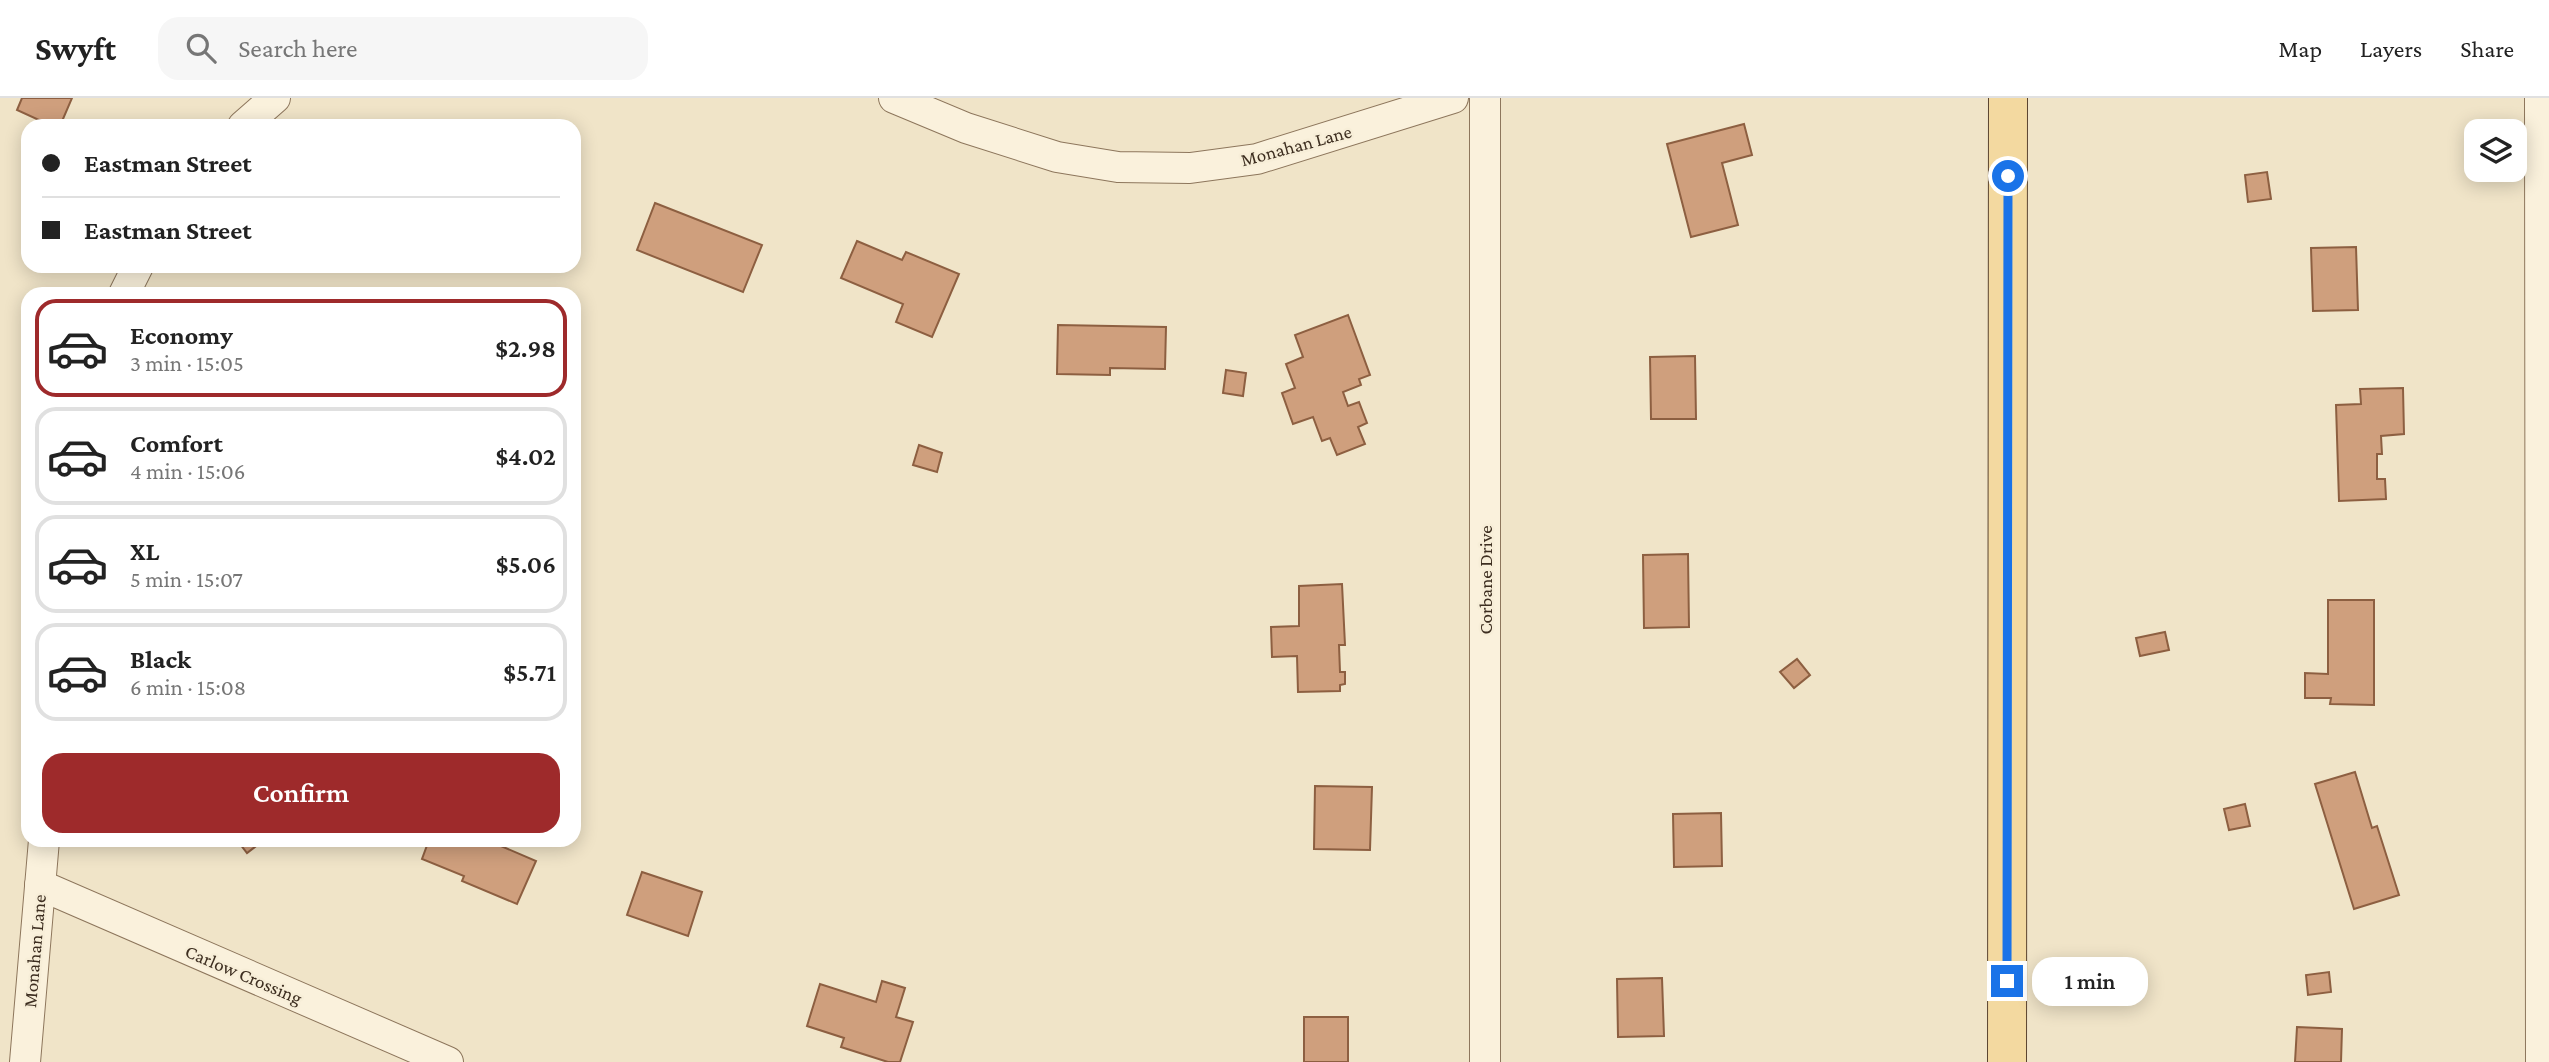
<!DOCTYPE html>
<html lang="en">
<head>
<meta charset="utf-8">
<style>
  :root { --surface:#fff; --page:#f6f6f6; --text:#222; --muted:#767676; --line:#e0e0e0; --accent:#9e2a2b }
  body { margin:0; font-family:"Crimson Pro",serif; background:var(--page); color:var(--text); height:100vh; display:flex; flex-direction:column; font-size:26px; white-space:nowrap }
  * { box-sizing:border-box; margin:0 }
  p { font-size:23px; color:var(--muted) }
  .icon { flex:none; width:38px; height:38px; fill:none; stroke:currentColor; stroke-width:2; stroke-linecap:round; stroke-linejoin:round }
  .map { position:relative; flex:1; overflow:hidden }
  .drawer { position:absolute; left:21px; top:189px; width:560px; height:560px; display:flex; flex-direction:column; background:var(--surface); border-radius:21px; box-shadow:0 4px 18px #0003 }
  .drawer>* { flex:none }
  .hud { position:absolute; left:21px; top:21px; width:560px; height:154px; border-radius:21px; box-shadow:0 4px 18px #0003; display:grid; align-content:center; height:154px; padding:0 21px; background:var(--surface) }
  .buttons { position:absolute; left:2464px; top:21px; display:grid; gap:14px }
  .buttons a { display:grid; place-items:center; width:63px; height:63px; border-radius:14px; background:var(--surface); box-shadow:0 4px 18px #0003; font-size:35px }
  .end { position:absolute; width:32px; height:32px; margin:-16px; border:9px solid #1a73e8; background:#fff; box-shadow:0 0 0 4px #fff }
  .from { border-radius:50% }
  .bubble { position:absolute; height:49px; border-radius:21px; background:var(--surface); box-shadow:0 4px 18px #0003; font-size:23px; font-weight:600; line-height:49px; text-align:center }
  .hud b { display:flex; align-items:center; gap:24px; height:66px; font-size:26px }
  .hud b+b { border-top:2px solid var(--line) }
  .hud i { width:18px; height:18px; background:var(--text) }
  ul { padding:12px 0 0; list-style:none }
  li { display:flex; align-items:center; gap:21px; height:98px; margin:0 14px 10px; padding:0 7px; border:4px solid var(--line); border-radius:21px }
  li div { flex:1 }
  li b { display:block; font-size:26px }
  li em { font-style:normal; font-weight:600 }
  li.current { border-color:var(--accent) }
  li>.icon { width:63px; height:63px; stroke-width:1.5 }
  .button { display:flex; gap:14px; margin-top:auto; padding:14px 21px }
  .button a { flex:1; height:80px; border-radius:21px; background:var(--accent); color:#fff; font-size:28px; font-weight:600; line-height:80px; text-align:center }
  header { display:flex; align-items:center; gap:42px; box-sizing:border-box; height:98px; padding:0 35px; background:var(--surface); border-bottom:2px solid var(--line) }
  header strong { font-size:33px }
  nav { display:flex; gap:38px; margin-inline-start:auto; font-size:24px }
  .search { width:490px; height:63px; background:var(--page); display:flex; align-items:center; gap:18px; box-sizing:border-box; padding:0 24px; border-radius:21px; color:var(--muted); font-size:26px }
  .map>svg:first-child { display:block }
  .building { fill:#cf9f7d; stroke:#8d5f41; stroke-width:2 }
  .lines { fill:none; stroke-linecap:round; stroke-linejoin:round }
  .minor-casing { stroke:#8d765c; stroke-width:32 }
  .primary-casing { stroke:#5b4430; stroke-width:40 }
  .minor { stroke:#faf1dc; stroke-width:30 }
  .primary { stroke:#f3d9a0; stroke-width:38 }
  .route { stroke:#1a73e8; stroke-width:9 }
  .labels { text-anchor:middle; stroke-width:5; stroke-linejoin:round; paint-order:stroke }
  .street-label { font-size:19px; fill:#3d2e20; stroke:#f7eed8 }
</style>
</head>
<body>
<header>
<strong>Swyft</strong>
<div class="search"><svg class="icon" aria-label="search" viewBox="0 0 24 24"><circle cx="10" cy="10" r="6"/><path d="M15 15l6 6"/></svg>Search here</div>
<nav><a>Map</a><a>Layers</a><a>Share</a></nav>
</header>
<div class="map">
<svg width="2549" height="964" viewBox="0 0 2549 964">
  <rect width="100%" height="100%" fill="#f0e4c8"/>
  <g class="building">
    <polygon points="22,0 72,0 60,28 52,28 17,12"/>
    <polygon points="1744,26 1752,57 1722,65 1738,127 1691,139 1667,46"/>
    <polygon points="2267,74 2271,101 2248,104 2245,77"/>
    <polygon points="655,105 762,147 743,194 637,152"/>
    <polygon points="857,143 902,162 906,154 959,176 932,239 896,224 903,206 841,180"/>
    <polygon points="2356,149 2358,212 2313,213 2311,150"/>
    <polygon points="1348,217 1370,277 1359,281 1361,287 1343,294 1348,308 1359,304 1367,325 1358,329 1365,346 1337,357 1330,340 1322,343 1313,319 1293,326 1282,295 1295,290 1286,266 1303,259 1295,237"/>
    <polygon points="1058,227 1166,229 1165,271 1110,270 1110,277 1057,276"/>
    <polygon points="1695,258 1696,321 1651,321 1650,259"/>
    <polygon points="1226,272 1246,275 1243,298 1223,295"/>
    <polygon points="2403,290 2404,336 2381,338 2382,356 2377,356 2377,381 2385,381 2386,401 2339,403 2336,307 2361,306 2360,291"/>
    <polygon points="919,347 942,355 937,374 913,367"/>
    <polygon points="1688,456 1689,529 1644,530 1643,457"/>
    <polygon points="1342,486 1345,547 1339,547 1340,574 1345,574 1345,586 1340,587 1340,593 1298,594 1297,558 1272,559 1271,529 1299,528 1299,488"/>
    <polygon points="2328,502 2374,502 2374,607 2330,606 2331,600 2305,600 2305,575 2328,576"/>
    <polygon points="2165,534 2169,552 2140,558 2136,540"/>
    <polygon points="1797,561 1810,577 1794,590 1780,574"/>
    <polygon points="2355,674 2372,730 2377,728 2399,797 2354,811 2315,686"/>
    <polygon points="1315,688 1372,689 1370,752 1314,751"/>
    <polygon points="2245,706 2250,728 2229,732 2224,711"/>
    <polygon points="1721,715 1722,768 1674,769 1673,716"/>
    <polygon points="237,742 264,742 247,755"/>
    <polygon points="429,742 487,742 536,763 517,806 462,783 464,778 422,761"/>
    <polygon points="642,774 702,794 688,838 627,817"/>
    <polygon points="2329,874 2331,894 2308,897 2306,877"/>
    <polygon points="1662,880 1664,938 1618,939 1617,881"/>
    <polygon points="882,883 905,890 896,919 913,924 900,964 888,964 841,949 844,940 807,928 820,886 876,904"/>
    <rect x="1304" y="919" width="44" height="45"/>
    <polygon points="2297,929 2342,931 2341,964 2295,964"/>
  </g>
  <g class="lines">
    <defs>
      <g id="minor">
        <polyline points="894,0 966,30 1057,59 1118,69 1190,70 1257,61 1453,0"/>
        <polyline points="2540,0 2541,964"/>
        <polyline points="243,28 275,0"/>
        <polyline points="124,196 138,168"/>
        <polyline points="40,787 448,964"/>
        <polyline points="25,964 44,742"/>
        <polyline points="1485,964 1485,0"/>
      </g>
      <polyline id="primary" points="2007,964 2008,0"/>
    </defs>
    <use href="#minor" class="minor-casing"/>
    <use href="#primary" class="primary-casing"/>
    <use href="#minor" class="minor"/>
    <use href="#primary" class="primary"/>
  </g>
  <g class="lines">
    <polyline class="route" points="2007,883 2008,78"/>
  </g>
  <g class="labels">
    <g class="street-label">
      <text transform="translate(1296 47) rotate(-15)" y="7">Monahan Lane</text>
      <text transform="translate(1485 482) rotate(-90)" y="7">Corbane Drive</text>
      <text transform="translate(34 853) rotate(-85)" y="7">Monahan Lane</text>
      <text transform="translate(244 876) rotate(23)" y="7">Carlow Crossing</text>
    </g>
  </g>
</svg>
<div class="buttons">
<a><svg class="icon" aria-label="layers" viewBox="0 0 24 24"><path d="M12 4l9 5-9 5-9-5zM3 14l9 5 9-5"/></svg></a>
</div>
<i class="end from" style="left:2008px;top:78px"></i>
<i class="end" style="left:2007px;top:883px"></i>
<div class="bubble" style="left:2032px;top:859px;width:116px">1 min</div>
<div class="hud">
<b><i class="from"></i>Eastman Street</b>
<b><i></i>Eastman Street</b>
</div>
<section class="drawer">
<ul>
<li class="current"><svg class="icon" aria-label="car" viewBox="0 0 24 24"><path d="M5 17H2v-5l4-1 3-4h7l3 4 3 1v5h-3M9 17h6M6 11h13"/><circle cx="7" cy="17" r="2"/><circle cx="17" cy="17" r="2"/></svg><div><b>Economy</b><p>3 min · 15:05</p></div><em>$2.98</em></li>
<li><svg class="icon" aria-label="car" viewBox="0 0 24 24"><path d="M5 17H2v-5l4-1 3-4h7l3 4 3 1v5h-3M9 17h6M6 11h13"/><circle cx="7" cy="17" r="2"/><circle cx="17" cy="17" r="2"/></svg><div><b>Comfort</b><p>4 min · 15:06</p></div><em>$4.02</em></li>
<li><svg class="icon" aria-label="car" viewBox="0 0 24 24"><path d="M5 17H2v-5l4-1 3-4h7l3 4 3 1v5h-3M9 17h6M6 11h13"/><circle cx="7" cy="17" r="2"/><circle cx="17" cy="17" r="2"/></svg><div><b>XL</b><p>5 min · 15:07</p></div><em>$5.06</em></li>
<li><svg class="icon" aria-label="car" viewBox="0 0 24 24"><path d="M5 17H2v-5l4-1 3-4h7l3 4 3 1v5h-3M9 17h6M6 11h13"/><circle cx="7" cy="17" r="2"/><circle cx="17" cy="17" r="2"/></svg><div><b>Black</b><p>6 min · 15:08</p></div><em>$5.71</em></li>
</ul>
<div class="button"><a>Confirm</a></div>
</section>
</div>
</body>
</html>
